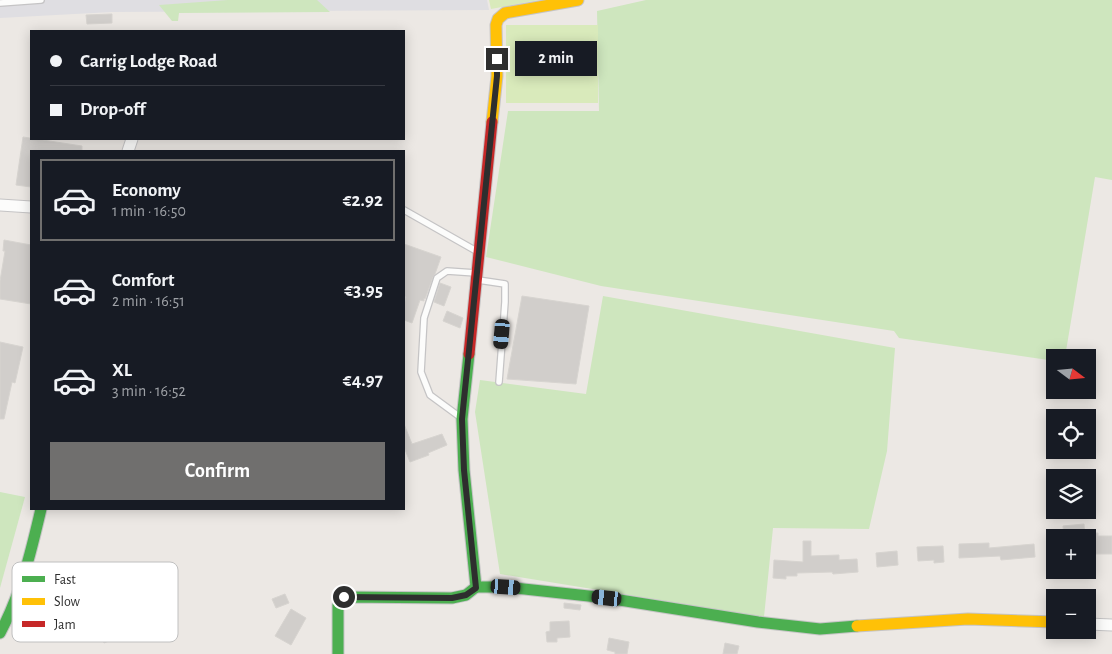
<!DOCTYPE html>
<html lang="en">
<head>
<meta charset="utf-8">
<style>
  :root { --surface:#171b24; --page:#242831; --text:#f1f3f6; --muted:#9ea1a6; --line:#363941; --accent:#706f6e }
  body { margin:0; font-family:"Alegreya Sans",sans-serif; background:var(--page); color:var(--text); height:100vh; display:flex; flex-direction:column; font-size:19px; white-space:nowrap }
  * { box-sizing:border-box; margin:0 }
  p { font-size:16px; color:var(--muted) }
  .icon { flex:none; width:28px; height:28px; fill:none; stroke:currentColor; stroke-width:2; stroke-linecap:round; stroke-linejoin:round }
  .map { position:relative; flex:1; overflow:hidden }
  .sheet { position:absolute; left:30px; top:150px; width:375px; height:360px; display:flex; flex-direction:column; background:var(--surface); border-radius:0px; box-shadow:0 2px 12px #0003 }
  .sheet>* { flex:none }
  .guide { position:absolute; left:30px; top:30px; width:375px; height:110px; border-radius:0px; box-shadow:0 2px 12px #0003; display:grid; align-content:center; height:110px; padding:0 20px; background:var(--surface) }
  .needle { width:32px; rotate:106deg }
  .tools { position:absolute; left:1046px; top:349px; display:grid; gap:10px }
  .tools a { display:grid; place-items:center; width:50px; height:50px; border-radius:0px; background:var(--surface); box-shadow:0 2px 12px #0003; font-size:25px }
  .end { position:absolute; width:22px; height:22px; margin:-11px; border:6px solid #2e2e2e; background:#fff; box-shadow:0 0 0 2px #fff }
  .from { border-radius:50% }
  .bubble { position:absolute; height:35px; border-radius:0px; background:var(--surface); box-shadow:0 2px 12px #0003; font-size:16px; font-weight:600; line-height:35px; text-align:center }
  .car { position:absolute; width:15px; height:30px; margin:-15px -8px; border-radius:6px; box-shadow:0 0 4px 1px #0007; background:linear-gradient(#222 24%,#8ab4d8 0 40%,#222 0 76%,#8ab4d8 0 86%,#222 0) }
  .guide b { display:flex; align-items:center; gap:18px; height:48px; font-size:19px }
  .guide b+b { border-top:1px solid var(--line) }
  .guide i { width:12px; height:12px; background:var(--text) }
  ul { padding:9px 0 0; list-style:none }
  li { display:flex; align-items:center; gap:15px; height:82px; margin:0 10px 8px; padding:0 10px; border:2px solid transparent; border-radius:0px }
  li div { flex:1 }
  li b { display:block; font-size:19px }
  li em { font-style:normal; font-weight:600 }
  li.active { border-color:var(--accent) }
  li>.icon { width:45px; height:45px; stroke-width:1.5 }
  .primary-button { display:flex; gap:10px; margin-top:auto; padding:10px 20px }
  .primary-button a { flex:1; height:58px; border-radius:0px; background:var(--accent); color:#fff; font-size:20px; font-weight:600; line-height:58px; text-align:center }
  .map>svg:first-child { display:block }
  .airport { fill:#dfdee2 }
  .green { fill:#cee6be }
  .pitch { fill:#d9eabb }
  .building { fill:#d1cecb; stroke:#d7d4d0 }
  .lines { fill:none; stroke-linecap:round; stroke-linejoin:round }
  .lane-casing { stroke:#c5c4c5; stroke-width:8 }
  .street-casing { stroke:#c5c4c5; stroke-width:13 }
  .fast-casing { stroke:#c5c4c5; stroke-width:13 }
  .slow-casing { stroke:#c5c4c5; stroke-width:13 }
  .jam-casing { stroke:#c5c4c5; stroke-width:13 }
  .lane { stroke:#fcfcfb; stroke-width:5.5 }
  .street { stroke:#fcfcfb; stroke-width:11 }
  .fast { stroke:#4caf50; stroke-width:11 }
  .slow { stroke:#ffc107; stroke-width:11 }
  .jam { stroke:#c62828; stroke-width:11 }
  .route { stroke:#2e2e2e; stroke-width:6 }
  .key { fill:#fff; stroke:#c0c0c0; stroke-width:1 }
  .key-label { font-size:14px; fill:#2e2e2e }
</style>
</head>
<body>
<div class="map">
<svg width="1112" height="654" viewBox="0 0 1112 654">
  <rect width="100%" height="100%" fill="#ece8e4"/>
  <polygon class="airport" points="0,0 487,0 489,10 112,12 0,18"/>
  <g class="green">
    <polygon points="228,0 317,0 330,12 179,13 178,21 172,21 159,5"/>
    <polygon points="646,0 1112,0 1112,180 1095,177 1065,357 1055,358 1055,361 899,338 894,331 601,286 486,257 508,111 599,111 597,11"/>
    <polygon points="603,296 895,348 887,451 869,529 773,528 764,617 500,574 475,412 480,380 586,394"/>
    <polygon points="0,492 25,497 0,588"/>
  </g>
  <g class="pitch">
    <polygon points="489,0 539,0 491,9"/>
    <rect x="506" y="25" width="92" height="78"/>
  </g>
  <g class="building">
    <polygon points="112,14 112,23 87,24 86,15"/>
    <polygon points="23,137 82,146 82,151 31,151 31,187 16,185"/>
    <polygon points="4,240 31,245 31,304 0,299 0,281 5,251 3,251"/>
    <polygon points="404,244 441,257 435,274 433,277 425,299 424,298 424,301 420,300 412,323 404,320 404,305 406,297 404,296"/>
    <polygon points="440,283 451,287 444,306 434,302"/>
    <polygon points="522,296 589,306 576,384 507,379"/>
    <polygon points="447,311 463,318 460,328 443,321"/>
    <polygon points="0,342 23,347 15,383 12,382 4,419 0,419"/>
    <polygon points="404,424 412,444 442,434 447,445 428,453 429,455 410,462 404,447"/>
    <polygon points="1084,524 1085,538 1064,538 1063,526"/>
    <polygon points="1088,533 1098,533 1098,536 1112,536 1112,554 1088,554"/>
    <polygon points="803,541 811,541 811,556 839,555 839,560 857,559 858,572 833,574 832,572 797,573 797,576 786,576 786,579 773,578 774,560 803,562"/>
    <polygon points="989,543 989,548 1034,544 1035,557 1001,560 1000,556 959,558 959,544"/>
    <polygon points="943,546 944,562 934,563 934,560 918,561 917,547"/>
    <polygon points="897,551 898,565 877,567 876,553"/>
    <polygon points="285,594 289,603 276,608 272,599"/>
    <polygon points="564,603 581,605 580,610 564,608"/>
    <polygon points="137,606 144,621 126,628 128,633 104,643 102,637 97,639 93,629 99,626 98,623"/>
    <polygon points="291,609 306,618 291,645 275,636"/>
    <polygon points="569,621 570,637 557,638 557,642 547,642 546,632 550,631 550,622"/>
    <polygon points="609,638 629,642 627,654 615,654 615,652 607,650"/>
    <polygon points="725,643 739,646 737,654 723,654"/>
  </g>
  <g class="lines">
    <defs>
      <g id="lane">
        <polyline points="0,3 41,0"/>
        <polyline points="404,210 478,252"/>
        <polyline points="478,280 505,284 505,302 499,382"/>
        <polyline points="460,417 430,395 421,372 424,318 437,278 447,271 476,273"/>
      </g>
      <g id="street">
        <polyline points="128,151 132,139"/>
        <polyline points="0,205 31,207"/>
        <polyline points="1088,624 1112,625"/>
      </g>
      <g id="fast">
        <polyline points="469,354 462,419 464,470 476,587"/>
        <polyline points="476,587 506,587 607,598 758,622 820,629 857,626"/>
        <path d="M0 633C21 594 31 552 41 509"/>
        <polyline points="338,654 338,605 345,597 452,598 466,595 476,587"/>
      </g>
      <g id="slow">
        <polyline points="492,122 497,76 496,25 498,19 505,13 578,0"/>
        <polyline points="857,626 968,619 1055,622"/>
      </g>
      <polyline id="jam" points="469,354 492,122"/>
    </defs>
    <use href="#lane" class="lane-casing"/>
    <use href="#street" class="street-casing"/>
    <use href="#fast" class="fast-casing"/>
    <use href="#slow" class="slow-casing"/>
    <use href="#jam" class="jam-casing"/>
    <use href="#lane" class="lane"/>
    <use href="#street" class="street"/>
    <use href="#fast" class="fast"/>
    <use href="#slow" class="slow"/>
    <use href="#jam" class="jam"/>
  </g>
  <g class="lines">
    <polyline class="route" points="344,597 452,598 466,595 476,588 464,470 462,419 497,76 497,59"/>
  </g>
  <rect x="12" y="562" width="166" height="80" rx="8" class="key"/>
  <rect x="22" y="576" width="23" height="6" fill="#4caf50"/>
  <rect x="22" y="598" width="23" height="7" fill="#ffc107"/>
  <rect x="22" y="621" width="23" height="6" fill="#c62828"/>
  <g class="key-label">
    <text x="54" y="584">Fast</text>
    <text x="54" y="606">Slow</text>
    <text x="54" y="629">Jam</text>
  </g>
</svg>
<div class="tools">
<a><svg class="needle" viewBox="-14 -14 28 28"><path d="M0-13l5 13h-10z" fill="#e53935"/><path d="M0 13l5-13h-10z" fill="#9ea1a6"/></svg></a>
<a><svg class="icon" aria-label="locate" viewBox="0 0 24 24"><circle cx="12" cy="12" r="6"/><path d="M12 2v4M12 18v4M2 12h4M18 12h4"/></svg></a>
<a><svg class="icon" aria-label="layers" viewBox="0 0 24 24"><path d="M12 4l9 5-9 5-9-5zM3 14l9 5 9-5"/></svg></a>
<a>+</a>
<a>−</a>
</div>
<i class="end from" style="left:344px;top:597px"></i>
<i class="end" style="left:497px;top:59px"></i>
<div class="bubble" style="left:515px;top:41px;width:82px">2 min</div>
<i class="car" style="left:502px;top:334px;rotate:185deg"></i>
<i class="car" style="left:506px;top:587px;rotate:94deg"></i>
<i class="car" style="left:607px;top:598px;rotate:276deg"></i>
<div class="guide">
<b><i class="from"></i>Carrig Lodge Road</b>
<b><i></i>Drop-off</b>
</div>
<section class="sheet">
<ul>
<li class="active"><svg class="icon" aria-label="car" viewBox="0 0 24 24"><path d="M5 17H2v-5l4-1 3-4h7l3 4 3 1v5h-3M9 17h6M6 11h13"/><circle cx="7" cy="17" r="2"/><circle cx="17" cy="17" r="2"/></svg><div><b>Economy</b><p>1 min · 16:50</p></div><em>€2.92</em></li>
<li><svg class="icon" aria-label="car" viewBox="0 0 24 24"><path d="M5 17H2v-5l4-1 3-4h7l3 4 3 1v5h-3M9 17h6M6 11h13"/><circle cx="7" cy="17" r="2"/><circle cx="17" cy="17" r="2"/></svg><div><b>Comfort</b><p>2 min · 16:51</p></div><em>€3.95</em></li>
<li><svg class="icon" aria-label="car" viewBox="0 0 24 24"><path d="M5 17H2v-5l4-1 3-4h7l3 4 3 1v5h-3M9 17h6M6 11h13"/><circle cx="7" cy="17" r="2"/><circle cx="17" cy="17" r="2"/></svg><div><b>XL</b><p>3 min · 16:52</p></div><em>€4.97</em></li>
</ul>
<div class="primary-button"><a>Confirm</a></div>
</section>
</div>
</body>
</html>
